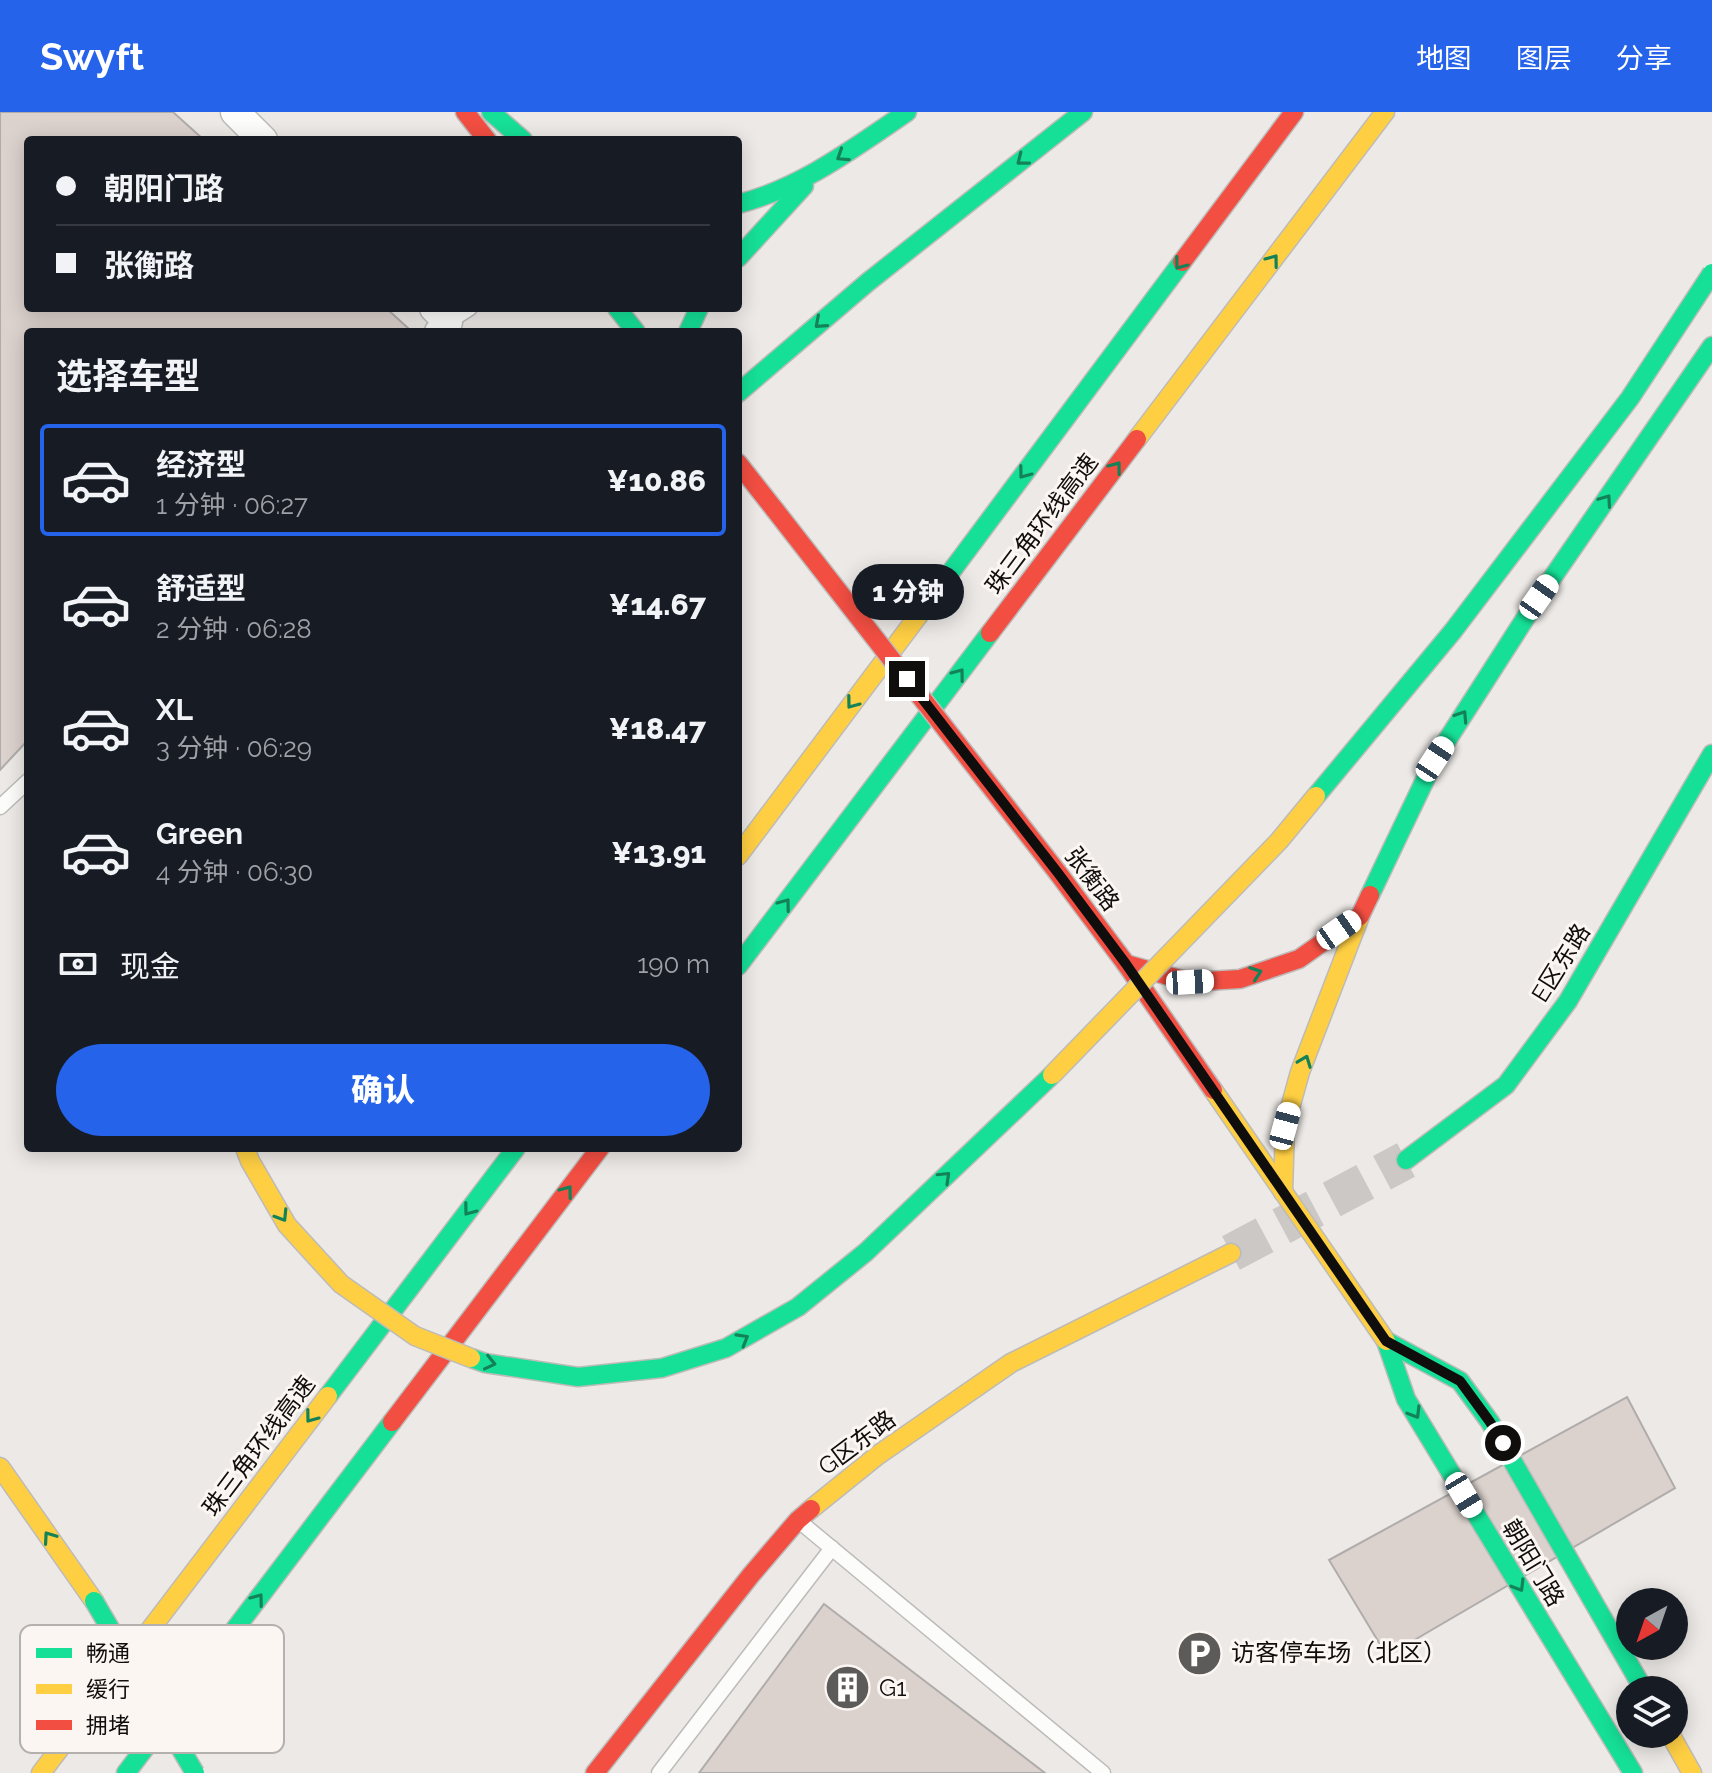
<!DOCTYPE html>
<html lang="zh">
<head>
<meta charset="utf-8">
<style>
  :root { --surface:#171b24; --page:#242831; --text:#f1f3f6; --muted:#9ea1a6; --line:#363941; --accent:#2563eb }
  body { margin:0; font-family:Raleway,"Noto Sans SC",sans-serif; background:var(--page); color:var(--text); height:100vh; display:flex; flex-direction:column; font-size:30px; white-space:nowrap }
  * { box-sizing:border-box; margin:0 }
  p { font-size:26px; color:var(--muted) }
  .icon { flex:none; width:44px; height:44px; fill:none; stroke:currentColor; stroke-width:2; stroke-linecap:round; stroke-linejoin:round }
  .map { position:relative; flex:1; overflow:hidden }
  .details { position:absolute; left:24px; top:216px; width:718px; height:824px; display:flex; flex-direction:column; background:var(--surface); border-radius:8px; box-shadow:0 4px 20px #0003 }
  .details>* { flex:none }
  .hud { position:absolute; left:24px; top:24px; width:718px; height:176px; border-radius:8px; box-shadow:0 4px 20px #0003; display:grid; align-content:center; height:176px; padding:0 32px; background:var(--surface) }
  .needle { width:52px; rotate:220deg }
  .tools { position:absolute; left:1616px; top:1476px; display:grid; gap:16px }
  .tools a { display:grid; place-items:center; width:72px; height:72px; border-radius:50%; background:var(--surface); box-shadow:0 4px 20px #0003; font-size:40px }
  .end { position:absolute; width:36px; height:36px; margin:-18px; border:10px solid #100e0d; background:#fff; box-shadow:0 0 0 4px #fff }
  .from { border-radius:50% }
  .bubble { position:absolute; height:56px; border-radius:28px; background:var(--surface); box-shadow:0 4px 20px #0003; font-size:26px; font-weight:800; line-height:56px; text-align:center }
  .car { position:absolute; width:24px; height:48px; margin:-24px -12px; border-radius:10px; box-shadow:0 0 6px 2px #0007; background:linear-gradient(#fff 24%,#345 0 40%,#fff 0 76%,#345 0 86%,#fff 0) }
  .hud b { display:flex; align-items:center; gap:28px; height:76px; font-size:30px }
  .hud b+b { border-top:2px solid var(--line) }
  .hud i { width:20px; height:20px; background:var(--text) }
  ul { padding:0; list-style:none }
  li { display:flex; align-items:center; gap:24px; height:112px; margin:0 16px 12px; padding:0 16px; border:4px solid transparent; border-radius:8px }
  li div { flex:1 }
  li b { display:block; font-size:30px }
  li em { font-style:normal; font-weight:800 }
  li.active { border-color:var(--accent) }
  li>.icon { width:72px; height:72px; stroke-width:1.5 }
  h2 { padding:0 32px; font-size:36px; line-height:96px }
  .pay { display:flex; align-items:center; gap:20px; height:88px; padding:0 32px; font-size:30px }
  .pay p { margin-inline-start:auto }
  .action { display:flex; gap:16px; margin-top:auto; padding:16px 32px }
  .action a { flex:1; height:92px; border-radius:48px; background:var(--accent); color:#fff; font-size:32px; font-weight:800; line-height:92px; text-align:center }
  header { display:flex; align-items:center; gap:48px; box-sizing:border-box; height:112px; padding:0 40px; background:var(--accent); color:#fff }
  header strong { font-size:38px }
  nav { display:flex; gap:44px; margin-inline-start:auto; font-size:28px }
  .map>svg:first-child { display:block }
  .building { fill:#dbd1cd; stroke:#afacab; stroke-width:2 }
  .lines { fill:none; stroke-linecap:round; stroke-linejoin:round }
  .secondary-tunnel { stroke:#cbc8c5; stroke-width:38; stroke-dasharray:38 19; stroke-linecap:butt }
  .lane-casing { stroke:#bdbbb9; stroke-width:17 }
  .street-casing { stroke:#bdbbb9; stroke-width:31 }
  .fast-casing { stroke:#bdbbb9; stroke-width:21 }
  .slow-casing { stroke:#bdbbb9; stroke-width:21 }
  .jam-casing { stroke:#bdbbb9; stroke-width:21 }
  .lane { stroke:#fcfcfb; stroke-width:14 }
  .street { stroke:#fcfcfb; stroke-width:28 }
  .fast { stroke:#16e098; stroke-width:18 }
  .slow { stroke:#ffcf43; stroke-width:18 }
  .jam { stroke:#f24e42; stroke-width:18 }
  .fast-bridge-casing { stroke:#bdbbb9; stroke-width:21; stroke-linecap:butt }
  .slow-bridge-casing { stroke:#bdbbb9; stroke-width:21; stroke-linecap:butt }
  .jam-bridge-casing { stroke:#bdbbb9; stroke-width:21; stroke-linecap:butt }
  .fast-bridge { stroke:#16e098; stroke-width:18 }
  .slow-bridge { stroke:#ffcf43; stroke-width:18 }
  .jam-bridge { stroke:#f24e42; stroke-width:18 }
  .oneway { stroke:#138259 }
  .route { stroke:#100e0d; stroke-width:10 }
  .labels { text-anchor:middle; stroke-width:6; stroke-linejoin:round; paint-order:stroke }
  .street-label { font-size:24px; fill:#100e0d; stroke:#fbf6f2 }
  .poi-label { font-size:24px; fill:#100e0d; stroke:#fbf6f2; text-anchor:start }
  .key { fill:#fbf6f2; stroke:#b4b0ad; stroke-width:2 }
  .key-label { font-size:22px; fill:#100e0d }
</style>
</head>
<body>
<header>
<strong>Swyft</strong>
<nav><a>地图</a><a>图层</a><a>分享</a></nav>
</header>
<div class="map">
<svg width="1712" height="1661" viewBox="0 0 1712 1661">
  <rect width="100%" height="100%" fill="#ece9e6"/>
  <g class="building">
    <polygon points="0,0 173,0 204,28 28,28 28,196 386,196 408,216 404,220 28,220 28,628 0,658"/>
    <polygon points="1627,1285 1675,1376 1387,1544 1329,1448"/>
    <polygon points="824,1492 1045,1661 699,1661"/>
  </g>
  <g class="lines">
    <polyline class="secondary-tunnel" points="1231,1141 1406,1048"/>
    <defs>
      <g id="lane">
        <polyline points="448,210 470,196"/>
        <polyline points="0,695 28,669"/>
        <polyline points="799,1409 1103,1661"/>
        <polyline points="659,1661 832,1436"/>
      </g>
      <g id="street">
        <polyline points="235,0 263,28"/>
        <polyline points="434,196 448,210 439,220"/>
      </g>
      <g id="fast">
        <polyline points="491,0 523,28"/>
        <path d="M738 92C801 76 854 36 907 0"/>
        <polyline points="738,146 804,74"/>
        <polyline points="617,196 636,220"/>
        <polyline points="688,220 699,196"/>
        <polyline points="738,281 868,170 1083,0"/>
        <polyline points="918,504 1182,150"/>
        <polyline points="1370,783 1435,647 1539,485 1712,234"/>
        <polyline points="738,854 990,521"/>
        <polyline points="1406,1048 1506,973 1568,889 1712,642"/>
        <polyline points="1386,1229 1406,1287 1633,1661"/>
        <polyline points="1386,1229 1460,1269 1490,1310 1644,1578"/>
        <polyline points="328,1284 516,1036"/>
        <polyline points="126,1661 392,1310"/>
      </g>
      <g id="slow">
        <polyline points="1137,327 1385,0"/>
        <polyline points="738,744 918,504"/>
        <polyline points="1213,978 1386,1229"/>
        <polyline points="1283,1080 1285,1014 1300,960 1360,804"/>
        <polyline points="0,1355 94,1489"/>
        <polyline points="811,1397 878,1343 1011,1251 1231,1141"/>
        <polyline points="1670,1622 1692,1661"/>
        <polyline points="41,1661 328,1284"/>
      </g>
      <g id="jam">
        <polyline points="465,0 487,28"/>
        <polyline points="1182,150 1294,0"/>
        <polyline points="738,351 775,398"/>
        <polyline points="990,521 1137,327"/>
        <polyline points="1058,761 1126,852 1213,978"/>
        <polyline points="1126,852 1190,870 1240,867 1299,847 1360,804 1370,783"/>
        <polyline points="392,1310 600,1036"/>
        <polyline points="595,1661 751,1463 798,1408 811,1397"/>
      </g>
    </defs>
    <use href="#lane" class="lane-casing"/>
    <use href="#street" class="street-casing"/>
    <use href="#fast" class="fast-casing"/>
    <use href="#slow" class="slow-casing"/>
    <use href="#jam" class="jam-casing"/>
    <use href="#lane" class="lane"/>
    <use href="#street" class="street"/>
    <use href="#fast" class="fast"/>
    <use href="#slow" class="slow"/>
    <use href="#jam" class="jam"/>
    <defs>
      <g id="fast-bridge">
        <polyline points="1316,684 1453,519 1630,286 1712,161"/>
        <polyline points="471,1246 485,1251 578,1265 662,1256 726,1236 798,1195 866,1140 1052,963"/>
        <polyline points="94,1489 195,1661"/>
      </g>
      <g id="slow-bridge">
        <polyline points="1052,963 1279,729 1316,684"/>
        <polyline points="245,1036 250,1049 287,1113 341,1172 415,1224 471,1246"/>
      </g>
      <polyline id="jam-bridge" points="775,398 1058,761"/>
    </defs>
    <use href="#fast-bridge" class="fast-bridge-casing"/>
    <use href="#slow-bridge" class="slow-bridge-casing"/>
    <use href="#jam-bridge" class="jam-bridge-casing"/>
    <use href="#fast-bridge" class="fast-bridge"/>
    <use href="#slow-bridge" class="slow-bridge"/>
    <use href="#jam-bridge" class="jam-bridge"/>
  </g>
  <defs><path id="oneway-chevron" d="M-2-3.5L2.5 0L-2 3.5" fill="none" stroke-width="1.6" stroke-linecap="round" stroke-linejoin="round" transform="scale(2)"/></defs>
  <g class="oneway">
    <use href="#oneway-chevron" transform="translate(842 44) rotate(147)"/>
    <use href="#oneway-chevron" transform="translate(1022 48) rotate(142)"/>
    <use href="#oneway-chevron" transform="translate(1273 148) rotate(-53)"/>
    <use href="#oneway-chevron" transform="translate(1180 152) rotate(127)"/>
    <use href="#oneway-chevron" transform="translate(820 211) rotate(139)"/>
    <use href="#oneway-chevron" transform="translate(1116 355) rotate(-53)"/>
    <use href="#oneway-chevron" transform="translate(1024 361) rotate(127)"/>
    <use href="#oneway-chevron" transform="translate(1606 388) rotate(-55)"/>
    <use href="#oneway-chevron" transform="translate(959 562) rotate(-53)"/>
    <use href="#oneway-chevron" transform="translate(852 591) rotate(127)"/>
    <use href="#oneway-chevron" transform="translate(1462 604) rotate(-57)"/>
    <use href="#oneway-chevron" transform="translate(785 792) rotate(-53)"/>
    <use href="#oneway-chevron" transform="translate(1256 861) rotate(-19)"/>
    <use href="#oneway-chevron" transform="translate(1305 949) rotate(-69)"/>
    <use href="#oneway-chevron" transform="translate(945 1065) rotate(-44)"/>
    <use href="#oneway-chevron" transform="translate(567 1079) rotate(-53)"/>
    <use href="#oneway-chevron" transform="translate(469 1098) rotate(127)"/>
    <use href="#oneway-chevron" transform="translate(282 1104) rotate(58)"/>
    <use href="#oneway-chevron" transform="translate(743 1227) rotate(-30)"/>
    <use href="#oneway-chevron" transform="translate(490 1251) rotate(13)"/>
    <use href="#oneway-chevron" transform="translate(1415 1301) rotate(59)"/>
    <use href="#oneway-chevron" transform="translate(311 1305) rotate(127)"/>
    <use href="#oneway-chevron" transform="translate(49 1425) rotate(-125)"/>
    <use href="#oneway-chevron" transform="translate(1519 1474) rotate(59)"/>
    <use href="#oneway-chevron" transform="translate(258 1487) rotate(-53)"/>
  </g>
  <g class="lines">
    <polyline class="route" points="907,567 1058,761 1126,852 1386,1229 1460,1269 1490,1310 1503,1331"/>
  </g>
  <defs>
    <symbol id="parking-disc" viewBox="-11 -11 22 22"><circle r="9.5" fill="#5d5b59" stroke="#fbf6f2"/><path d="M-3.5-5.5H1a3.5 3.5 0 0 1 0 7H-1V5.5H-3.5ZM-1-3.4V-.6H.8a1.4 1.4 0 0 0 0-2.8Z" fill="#fff"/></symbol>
    <symbol id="building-disc" viewBox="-11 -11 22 22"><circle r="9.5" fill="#5d5b59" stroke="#fbf6f2"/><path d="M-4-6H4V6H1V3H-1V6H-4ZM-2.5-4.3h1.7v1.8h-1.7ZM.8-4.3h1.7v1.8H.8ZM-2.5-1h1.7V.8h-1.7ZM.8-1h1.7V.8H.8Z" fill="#fff"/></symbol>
  </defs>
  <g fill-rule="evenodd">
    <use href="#parking-disc" x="1174" y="1516" width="51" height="51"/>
    <use href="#building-disc" x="822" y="1550" width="51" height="51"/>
  </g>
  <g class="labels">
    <g class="street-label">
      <text transform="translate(1042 412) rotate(-53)" y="8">珠三角环线高速</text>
      <text transform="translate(1092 767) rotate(53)" y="8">张衡路</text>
      <text transform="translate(1561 851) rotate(-58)" y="8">E区东路</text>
      <text transform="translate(857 1331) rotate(-37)" y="8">G区东路</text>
      <text transform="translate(259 1334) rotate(-53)" y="8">珠三角环线高速</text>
      <text transform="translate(1533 1451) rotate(59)" y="8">朝阳门路</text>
    </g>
    <g class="poi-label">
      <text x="1231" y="1549">访客停车场（北区）</text>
      <text x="879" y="1584">G1</text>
    </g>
  </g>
  <rect x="20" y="1513" width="264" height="128" rx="12" class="key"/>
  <rect x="36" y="1536" width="36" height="10" fill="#16e098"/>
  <rect x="36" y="1572" width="36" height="10" fill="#ffcf43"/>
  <rect x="36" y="1608" width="36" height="10" fill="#f24e42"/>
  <g class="key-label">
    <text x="86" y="1549">畅通</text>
    <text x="86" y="1585">缓行</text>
    <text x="86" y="1621">拥堵</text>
  </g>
</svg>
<div class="tools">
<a><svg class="needle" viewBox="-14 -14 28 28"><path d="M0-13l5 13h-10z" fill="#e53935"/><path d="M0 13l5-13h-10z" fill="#9ea1a6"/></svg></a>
<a><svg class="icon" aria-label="layers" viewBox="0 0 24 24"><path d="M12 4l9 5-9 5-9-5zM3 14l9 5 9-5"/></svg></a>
</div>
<i class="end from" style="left:1503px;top:1331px"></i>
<i class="end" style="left:907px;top:567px"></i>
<div class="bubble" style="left:852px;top:452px;width:112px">1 分钟</div>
<i class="car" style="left:1539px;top:485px;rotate:35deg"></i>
<i class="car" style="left:1435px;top:647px;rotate:33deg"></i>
<i class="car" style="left:1339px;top:818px;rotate:55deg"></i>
<i class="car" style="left:1190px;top:870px;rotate:87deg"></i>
<i class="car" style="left:1285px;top:1014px;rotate:15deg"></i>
<i class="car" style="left:1464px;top:1383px;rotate:149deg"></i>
<div class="hud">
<b><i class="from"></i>朝阳门路</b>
<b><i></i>张衡路</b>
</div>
<section class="details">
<h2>选择车型</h2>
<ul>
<li class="active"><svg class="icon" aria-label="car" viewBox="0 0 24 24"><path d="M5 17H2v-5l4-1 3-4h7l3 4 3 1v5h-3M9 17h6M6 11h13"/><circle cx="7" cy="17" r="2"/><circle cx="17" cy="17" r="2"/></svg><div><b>经济型</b><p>1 分钟 · 06:27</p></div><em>¥10.86</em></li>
<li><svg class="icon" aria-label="car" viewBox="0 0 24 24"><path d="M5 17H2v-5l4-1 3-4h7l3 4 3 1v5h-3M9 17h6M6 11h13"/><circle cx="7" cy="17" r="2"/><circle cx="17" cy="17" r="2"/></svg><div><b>舒适型</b><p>2 分钟 · 06:28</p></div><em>¥14.67</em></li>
<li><svg class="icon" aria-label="car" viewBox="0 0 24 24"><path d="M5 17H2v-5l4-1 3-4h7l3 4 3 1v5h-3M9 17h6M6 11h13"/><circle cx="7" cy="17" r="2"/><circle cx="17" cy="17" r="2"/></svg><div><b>XL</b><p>3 分钟 · 06:29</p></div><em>¥18.47</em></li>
<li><svg class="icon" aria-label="car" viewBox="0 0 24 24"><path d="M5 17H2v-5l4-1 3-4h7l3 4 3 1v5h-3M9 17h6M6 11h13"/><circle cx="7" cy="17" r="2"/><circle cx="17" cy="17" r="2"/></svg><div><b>Green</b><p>4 分钟 · 06:30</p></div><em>¥13.91</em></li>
</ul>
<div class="pay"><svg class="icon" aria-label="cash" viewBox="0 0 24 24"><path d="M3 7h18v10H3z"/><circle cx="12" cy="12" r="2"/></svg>现金<p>190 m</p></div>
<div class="action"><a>确认</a></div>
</section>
</div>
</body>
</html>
